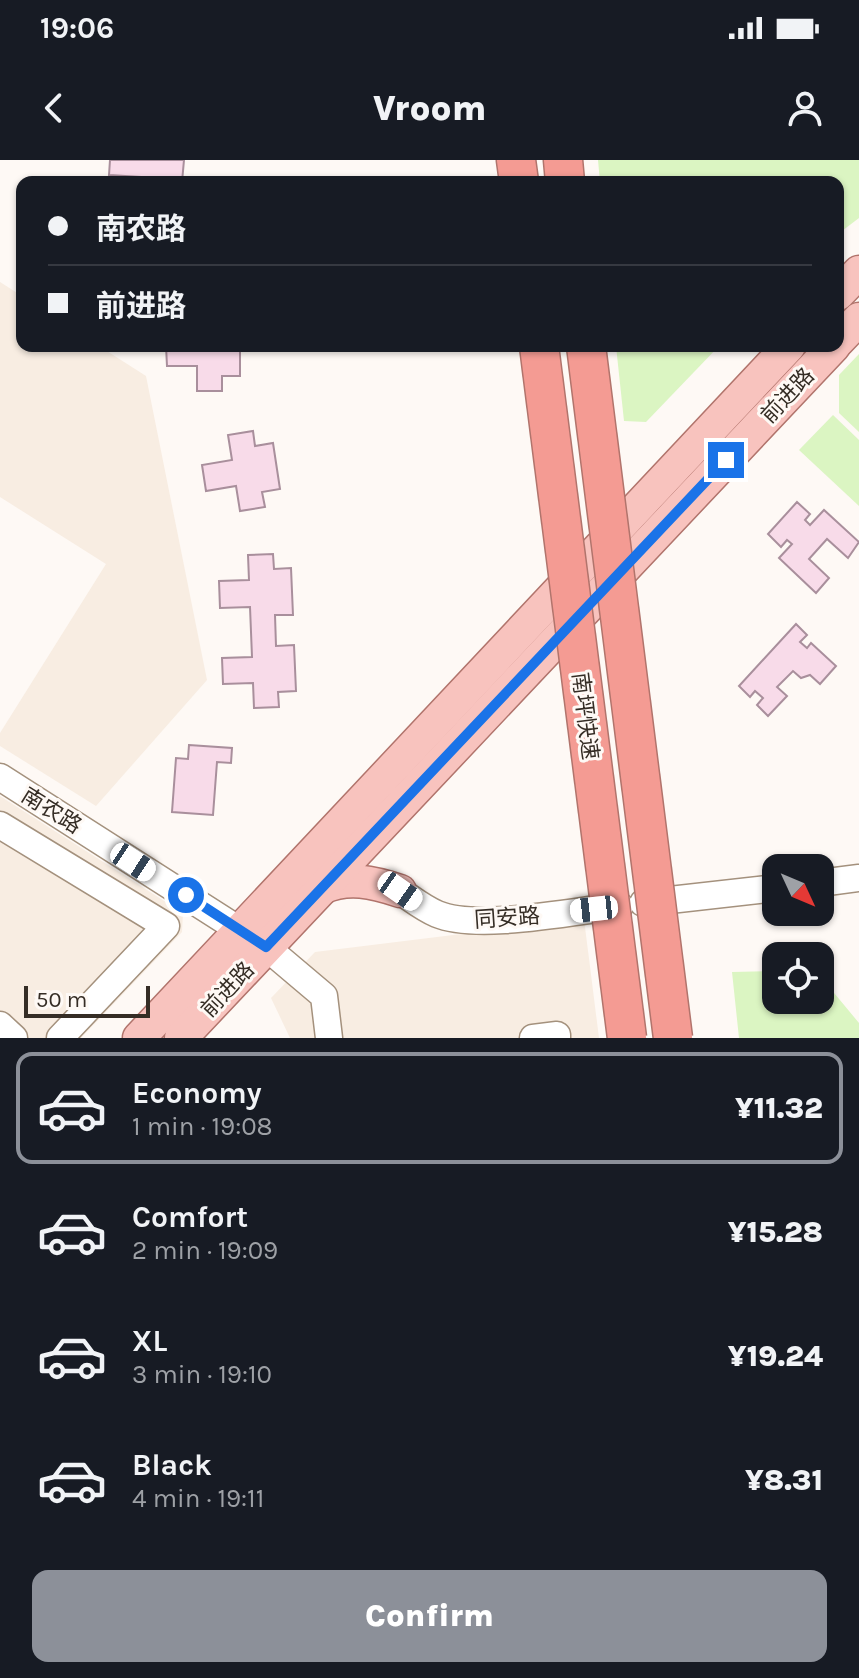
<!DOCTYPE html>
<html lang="en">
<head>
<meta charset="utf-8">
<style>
  :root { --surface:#171b24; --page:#242831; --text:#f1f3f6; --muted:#9ea1a6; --line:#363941; --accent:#8c9099 }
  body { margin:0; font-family:Karla,"Noto Sans SC",sans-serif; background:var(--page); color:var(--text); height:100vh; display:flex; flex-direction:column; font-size:30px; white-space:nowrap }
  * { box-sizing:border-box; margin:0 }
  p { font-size:26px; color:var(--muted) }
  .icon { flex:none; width:44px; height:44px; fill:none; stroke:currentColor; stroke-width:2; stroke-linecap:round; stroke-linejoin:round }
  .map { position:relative; height:878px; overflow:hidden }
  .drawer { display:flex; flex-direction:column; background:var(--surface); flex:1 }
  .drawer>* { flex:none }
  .guide { position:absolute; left:16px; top:16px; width:828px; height:176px; border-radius:16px; box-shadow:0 2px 6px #0004; display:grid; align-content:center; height:176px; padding:0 32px; background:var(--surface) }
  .needle { width:52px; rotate:134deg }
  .controls { position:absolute; left:762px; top:694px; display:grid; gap:16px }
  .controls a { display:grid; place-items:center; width:72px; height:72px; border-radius:16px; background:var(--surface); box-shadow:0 2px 6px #0004; font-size:40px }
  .scale { position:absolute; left:24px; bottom:20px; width:126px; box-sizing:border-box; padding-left:8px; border:4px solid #352d25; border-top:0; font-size:22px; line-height:28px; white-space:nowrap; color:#352d25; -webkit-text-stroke:6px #fef9f5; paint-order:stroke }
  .end { position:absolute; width:36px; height:36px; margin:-18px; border:10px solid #1a73e8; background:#fff; box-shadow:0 0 0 4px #fff }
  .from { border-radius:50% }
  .car { position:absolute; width:24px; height:48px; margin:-24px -12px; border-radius:10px; box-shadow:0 0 6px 2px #0007; background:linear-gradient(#fff 24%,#345 0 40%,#fff 0 76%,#345 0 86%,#fff 0) }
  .guide b { display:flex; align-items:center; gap:28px; height:76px; font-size:30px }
  .guide b+b { border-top:2px solid var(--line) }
  .guide i { width:20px; height:20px; background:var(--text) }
  ul { padding:14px 0 0; list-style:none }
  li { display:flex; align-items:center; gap:24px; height:112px; margin:0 16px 12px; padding:0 16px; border:4px solid transparent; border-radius:16px }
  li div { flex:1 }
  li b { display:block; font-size:30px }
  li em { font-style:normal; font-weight:800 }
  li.current { border-color:var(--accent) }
  li>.icon { width:72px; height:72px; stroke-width:1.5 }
  .button { display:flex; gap:16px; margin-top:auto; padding:16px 32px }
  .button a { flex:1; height:92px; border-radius:16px; background:var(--accent); color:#fff; font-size:32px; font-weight:800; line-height:92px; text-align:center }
  .status { display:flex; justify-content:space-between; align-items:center; height:56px; padding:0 40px; background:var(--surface); direction:ltr }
  .status svg { height:22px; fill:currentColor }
  header { display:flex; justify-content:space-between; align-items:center; height:104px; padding:0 32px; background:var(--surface); font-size:36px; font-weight:800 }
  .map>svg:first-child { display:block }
  .built { fill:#f8ede2 }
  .green { fill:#dbf5c2 }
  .building { fill:#f8dbe9; stroke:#a98f9c; stroke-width:2 }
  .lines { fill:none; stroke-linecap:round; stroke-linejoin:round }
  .minor-casing { stroke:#a4917d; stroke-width:29 }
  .major-casing { stroke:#b1746c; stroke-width:35 }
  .highway-casing { stroke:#b1746c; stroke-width:41 }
  .minor { stroke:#fff; stroke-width:26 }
  .major { stroke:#f8c3be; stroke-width:32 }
  .highway { stroke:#f49b93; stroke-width:38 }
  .highway-bridge-casing { stroke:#b1746c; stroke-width:41; stroke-linecap:butt }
  .highway-bridge { stroke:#f49b93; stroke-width:38 }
  .route { stroke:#1a73e8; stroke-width:10 }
  .labels { text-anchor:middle; stroke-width:6; stroke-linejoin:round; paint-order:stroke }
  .street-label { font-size:22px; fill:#352d25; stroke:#fef9f5 }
</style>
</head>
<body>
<div class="status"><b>19:06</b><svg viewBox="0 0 49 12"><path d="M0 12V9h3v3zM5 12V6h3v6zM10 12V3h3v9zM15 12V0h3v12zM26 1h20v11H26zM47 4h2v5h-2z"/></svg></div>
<header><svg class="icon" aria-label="back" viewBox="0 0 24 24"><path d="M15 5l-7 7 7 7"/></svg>Vroom<svg class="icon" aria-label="person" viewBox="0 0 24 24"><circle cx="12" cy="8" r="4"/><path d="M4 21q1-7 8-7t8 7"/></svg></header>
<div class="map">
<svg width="859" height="878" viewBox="0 0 859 878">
  <rect width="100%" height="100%" fill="#fef9f5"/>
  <g class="built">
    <polygon points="0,122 22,136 22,186 99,186 146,216 207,520 96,646 0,586 0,573 106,404 0,337"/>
    <polygon points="0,636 183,753 182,772 81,878 0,878"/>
    <polygon points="584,759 599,878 290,878 271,838 315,792"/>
  </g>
  <g class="green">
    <polygon points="598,0 859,0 859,58 838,74 838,22 600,22"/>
    <polygon points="616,186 719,186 646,262 624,261"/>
    <polygon points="859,194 859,272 839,253 839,215"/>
    <polygon points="833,255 859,280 859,346 799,290"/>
    <polygon points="776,811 776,840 820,840 820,816 859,863 859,878 739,878 732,812"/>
  </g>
  <g class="building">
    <polygon points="110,0 184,0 182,22 139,22 140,17 109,15"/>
    <polygon points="166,186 240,186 240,216 222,216 222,231 197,231 197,206 167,206"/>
    <polygon points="253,271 255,286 273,283 280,329 262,332 265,347 240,351 236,326 206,331 202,305 232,300 228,275"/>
    <polygon points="797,342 810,354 805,360 810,365 824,350 859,382 848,398 827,379 809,399 829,418 816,433 779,398 792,384 787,380 781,387 768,374"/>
    <polygon points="273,394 274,409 291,408 293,455 275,455 276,486 294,485 296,531 278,532 279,547 254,548 253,523 223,524 222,498 252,497 250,447 220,448 219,421 249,420 248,395"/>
    <polygon points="796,464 807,475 800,482 807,488 811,483 836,506 820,524 810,515 801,518 793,511 777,527 787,536 768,556 757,545 763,538 755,531 750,537 739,526"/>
    <polygon points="189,585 232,588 231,603 217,602 213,655 172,652 176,598 188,599"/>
  </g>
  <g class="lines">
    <defs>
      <g id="minor">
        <polyline points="0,617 266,787 324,836 329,878"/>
        <polyline points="0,665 166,766 60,878"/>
        <polyline points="820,723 859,718"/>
        <path d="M400 731C412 739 423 748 437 754 478 771 574 751 620 746"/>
        <polyline points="643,743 776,728"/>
        <polyline points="0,865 14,878"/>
        <polyline points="533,878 557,875 557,878"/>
      </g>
      <g id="major">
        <polyline points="838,134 859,112"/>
        <polyline points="838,181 859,159"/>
        <path d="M322 728C348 716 373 722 400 731"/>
        <polyline points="139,878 789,186"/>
        <polyline points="181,878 834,186"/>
      </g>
      <g id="highway">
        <polyline points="516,0 519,22"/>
        <polyline points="563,0 565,22"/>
      </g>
    </defs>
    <use href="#minor" class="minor-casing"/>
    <use href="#major" class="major-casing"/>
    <use href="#highway" class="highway-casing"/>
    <use href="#minor" class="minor"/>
    <use href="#major" class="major"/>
    <use href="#highway" class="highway"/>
    <defs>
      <g id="highway-bridge">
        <polyline points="539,186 627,878"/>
        <polyline points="586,186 673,878"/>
      </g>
    </defs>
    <use href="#highway-bridge" class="highway-bridge-casing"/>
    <use href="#highway-bridge" class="highway-bridge"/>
  </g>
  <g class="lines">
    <polyline class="route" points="186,735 266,787 726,300"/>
  </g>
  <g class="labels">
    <g class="street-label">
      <text transform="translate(787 235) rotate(-47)" y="8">前进路</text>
      <text transform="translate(586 556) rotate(83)" y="8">南坪快速</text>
      <text transform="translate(52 650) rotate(32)" y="8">南农路</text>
      <text transform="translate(507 757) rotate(-4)" y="8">同安路</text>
      <text transform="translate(227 829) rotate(-47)" y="8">前进路</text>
    </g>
  </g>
</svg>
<div class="controls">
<a><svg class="needle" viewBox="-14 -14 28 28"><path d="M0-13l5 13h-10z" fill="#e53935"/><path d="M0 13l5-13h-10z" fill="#9ea1a6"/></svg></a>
<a><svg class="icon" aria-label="locate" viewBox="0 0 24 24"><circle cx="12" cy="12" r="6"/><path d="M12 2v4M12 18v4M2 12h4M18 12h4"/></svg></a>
</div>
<div class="scale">50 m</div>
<i class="end from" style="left:186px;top:735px"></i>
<i class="end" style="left:726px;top:300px"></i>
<i class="car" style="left:133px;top:702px;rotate:123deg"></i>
<i class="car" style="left:400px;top:731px;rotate:125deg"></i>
<i class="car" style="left:594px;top:749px;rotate:264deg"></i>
<div class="guide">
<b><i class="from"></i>南农路</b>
<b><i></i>前进路</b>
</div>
</div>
<section class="drawer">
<ul>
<li class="current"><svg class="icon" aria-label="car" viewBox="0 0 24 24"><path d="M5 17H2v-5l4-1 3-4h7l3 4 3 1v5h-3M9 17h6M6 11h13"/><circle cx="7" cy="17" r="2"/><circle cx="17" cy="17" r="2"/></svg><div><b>Economy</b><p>1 min · 19:08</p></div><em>¥11.32</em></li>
<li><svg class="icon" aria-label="car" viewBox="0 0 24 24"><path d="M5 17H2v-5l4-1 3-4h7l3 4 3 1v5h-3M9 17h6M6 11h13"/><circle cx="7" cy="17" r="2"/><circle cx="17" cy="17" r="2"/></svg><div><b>Comfort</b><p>2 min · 19:09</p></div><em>¥15.28</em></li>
<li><svg class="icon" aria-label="car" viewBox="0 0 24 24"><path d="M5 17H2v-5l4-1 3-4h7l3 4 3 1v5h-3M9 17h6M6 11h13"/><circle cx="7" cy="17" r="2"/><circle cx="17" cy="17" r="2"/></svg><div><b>XL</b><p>3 min · 19:10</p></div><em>¥19.24</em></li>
<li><svg class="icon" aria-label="car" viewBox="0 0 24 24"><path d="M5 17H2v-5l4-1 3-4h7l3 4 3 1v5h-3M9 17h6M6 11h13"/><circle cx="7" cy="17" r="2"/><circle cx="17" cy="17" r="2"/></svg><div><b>Black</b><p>4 min · 19:11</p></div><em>¥8.31</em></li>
</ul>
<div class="button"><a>Confirm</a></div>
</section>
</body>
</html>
